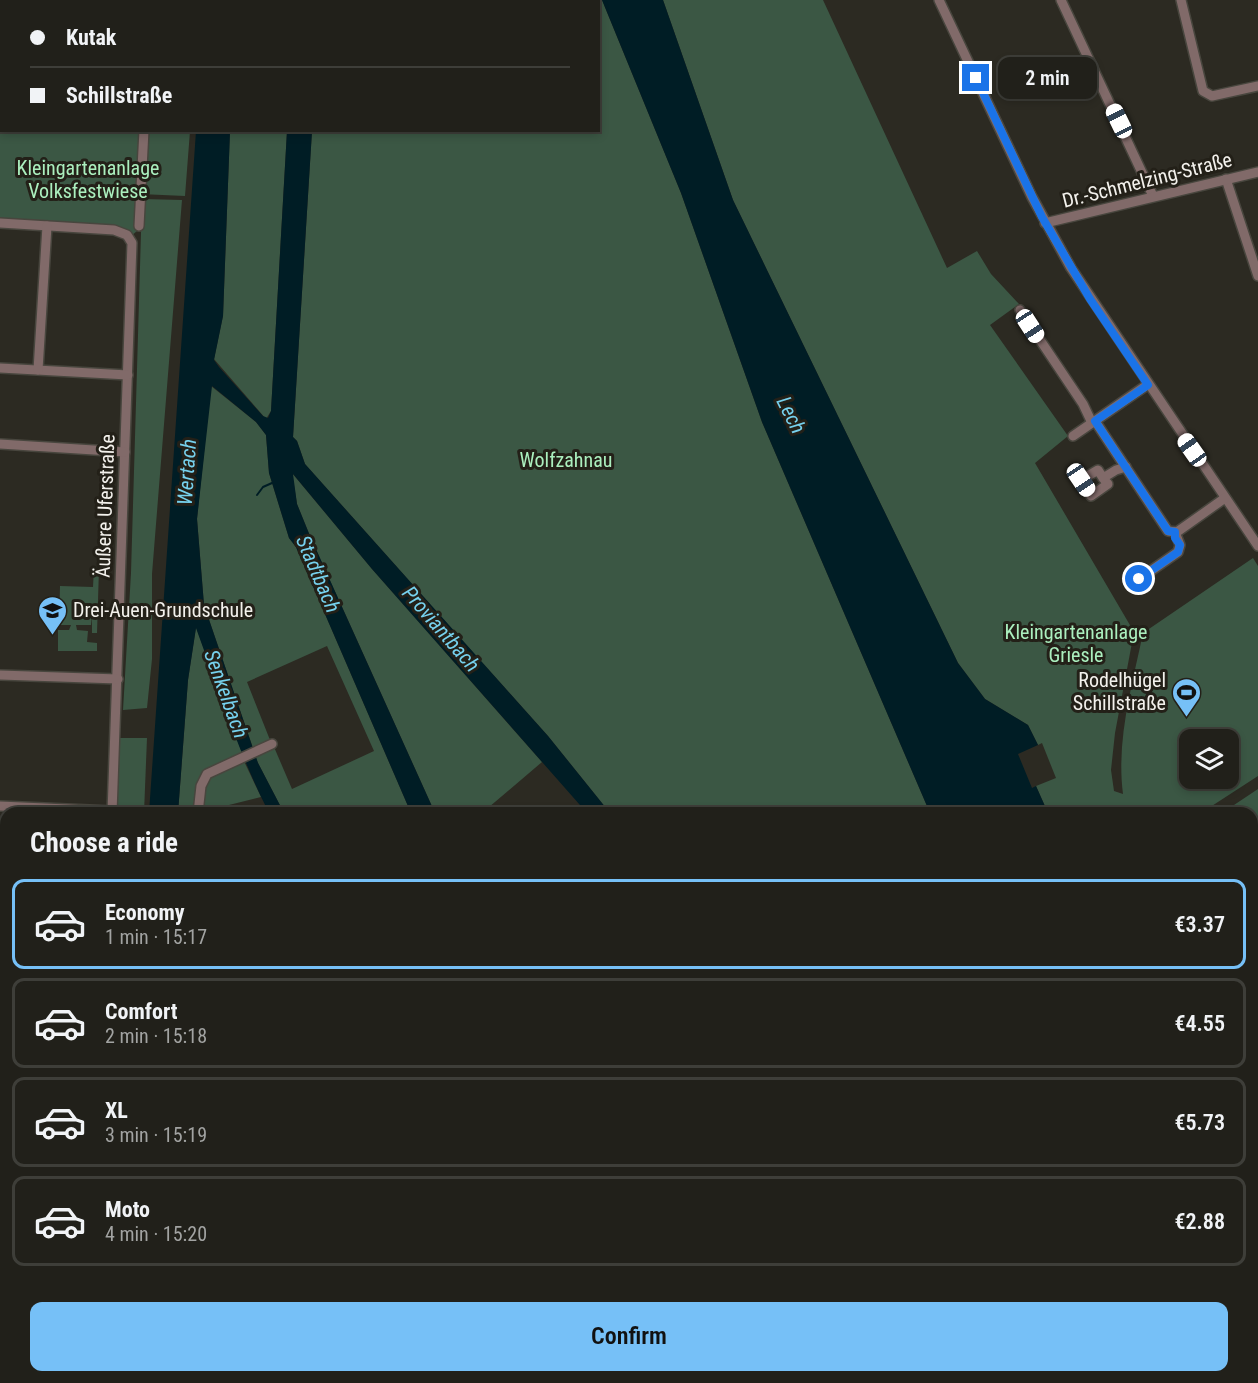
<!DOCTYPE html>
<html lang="en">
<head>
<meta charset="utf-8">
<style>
  :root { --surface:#21201a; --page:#2d2d27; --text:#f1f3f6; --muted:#a2a3a2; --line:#3e3e39; --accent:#76c0f7 }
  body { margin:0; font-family:"Roboto Condensed",sans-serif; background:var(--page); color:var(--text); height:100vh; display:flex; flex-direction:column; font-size:22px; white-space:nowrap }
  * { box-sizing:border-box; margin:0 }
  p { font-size:20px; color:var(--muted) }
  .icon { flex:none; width:33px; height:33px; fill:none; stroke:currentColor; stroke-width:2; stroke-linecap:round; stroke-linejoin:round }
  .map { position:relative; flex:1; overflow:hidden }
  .drawer { position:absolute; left:0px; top:807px; width:1258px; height:576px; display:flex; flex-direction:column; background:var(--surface); border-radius:18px 18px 0 0; box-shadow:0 3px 9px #0003,0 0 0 2px var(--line) }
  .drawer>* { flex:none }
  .hud { position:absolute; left:0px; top:0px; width:600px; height:132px; box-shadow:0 3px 9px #0003,0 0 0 2px var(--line); display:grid; align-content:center; height:132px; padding:0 30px; background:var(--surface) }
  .fabs { position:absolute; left:1179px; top:729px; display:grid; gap:12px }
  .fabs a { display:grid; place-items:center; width:60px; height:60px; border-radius:12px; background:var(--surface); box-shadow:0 3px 9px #0003,0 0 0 2px var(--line); font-size:30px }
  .end { position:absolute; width:27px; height:27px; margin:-14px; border:8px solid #1a73e8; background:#fff; box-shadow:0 0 0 3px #fff }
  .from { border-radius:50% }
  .bubble { position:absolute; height:42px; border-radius:12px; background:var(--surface); box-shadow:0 3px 9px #0003,0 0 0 2px var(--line); font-size:20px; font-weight:600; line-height:42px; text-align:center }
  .car { position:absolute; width:18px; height:36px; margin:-18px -9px; border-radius:8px; box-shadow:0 0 4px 2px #0007; background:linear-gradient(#fff 24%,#345 0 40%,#fff 0 76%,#345 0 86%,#fff 0) }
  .hud b { display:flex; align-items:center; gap:21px; height:57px; font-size:22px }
  .hud b+b { border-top:2px solid var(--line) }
  .hud i { width:15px; height:15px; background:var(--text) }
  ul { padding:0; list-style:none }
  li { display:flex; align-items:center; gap:18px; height:90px; margin:0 12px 9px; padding:0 18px; border:3px solid var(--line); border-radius:12px }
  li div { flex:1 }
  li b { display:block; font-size:22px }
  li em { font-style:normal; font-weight:600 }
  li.active { border-color:var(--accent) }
  li>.icon { width:54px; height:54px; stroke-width:1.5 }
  h2 { padding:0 30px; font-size:27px; line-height:72px }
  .primary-button { display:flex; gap:12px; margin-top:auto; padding:12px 30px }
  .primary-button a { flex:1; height:69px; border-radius:12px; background:var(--accent); color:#111; font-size:24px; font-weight:600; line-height:69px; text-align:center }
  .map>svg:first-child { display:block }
  .green { fill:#3b5744; fill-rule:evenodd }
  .water { fill:#001d25 }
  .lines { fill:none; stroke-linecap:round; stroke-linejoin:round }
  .stream { stroke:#001d25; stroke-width:2 }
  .minor-casing { stroke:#48463e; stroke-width:12 }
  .major-casing { stroke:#48463e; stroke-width:14 }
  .minor { stroke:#816a69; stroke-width:9 }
  .major { stroke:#d9aaa8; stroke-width:10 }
  .route { stroke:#1a73e8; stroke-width:8 }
  .labels { text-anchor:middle; stroke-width:6; stroke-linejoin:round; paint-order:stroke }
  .park-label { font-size:20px; fill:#abefbe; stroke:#232018 }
  .street-label { font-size:20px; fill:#f3f1ec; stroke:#232018 }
  .poi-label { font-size:20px; fill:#f3f1ec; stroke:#232018; text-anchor:start }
  .water-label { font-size:21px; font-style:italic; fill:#76d1ed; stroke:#232018 }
</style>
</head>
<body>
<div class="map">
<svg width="1258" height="1383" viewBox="0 0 1258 1383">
  <rect width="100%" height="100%" fill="#2c2a22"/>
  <g class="green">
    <polygon points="0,0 195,0 2,2 2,130 190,131 185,196 140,194 138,230 129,238 127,235 0,223"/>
    <polygon points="318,0 602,0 681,193 762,422 930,813 610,813 548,736 305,464 297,441 293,437 312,131 598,130 598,2"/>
    <path d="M663 0H823L947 268 977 251 991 274 1019 304 990 325 1068 436 1035 463 1134 632 1115 733 1111 770 1114 791 1123 794C1116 740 1132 686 1143 633L1253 558 1258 566V776L1201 813H1048L1036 786 1056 778 1042 743 1038 745 1028 725 985 699 958 663 733 200ZM1190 740H1228V778H1190Z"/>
    <polygon points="230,131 287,131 271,411 266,419 214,359 223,316"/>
    <polygon points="142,199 182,200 152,574 152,659 147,708 123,710 131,573"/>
    <polygon points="211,386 256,422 266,435 269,473 289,538 296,547 411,813 284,813 258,763 255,756 274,747 292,789 374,751 327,646 247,682 270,740 253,748 204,605 197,519"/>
    <polygon points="292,473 372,569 542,762 482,813 435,813 310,536 297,504"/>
    <polygon points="94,567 99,568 97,633 92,633 92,615 91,625 76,625 77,630 88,631 87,642 97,643 97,651 58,651 58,630 69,630 71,625 59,625 60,586 93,587"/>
    <polygon points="196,627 242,753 211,767 195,813 178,813 188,680"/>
    <polygon points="119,738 147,738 144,813 116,813"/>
    <polygon points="242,757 261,797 209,810 199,810 204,780"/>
    <polygon points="1258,789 1258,1243 1252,1231 1252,813 1222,813"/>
  </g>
  <g class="water">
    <polygon points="602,0 663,0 733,200 958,663 985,699 1028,725 1038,745 1018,754 1032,788 1036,786 1048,813 930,813 762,422 681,193"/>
    <path d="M196 131H230L223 316 214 360 219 367 263 416 268 418 271 411 287 131H312L293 437 297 441 305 464 548 736 610 813H587L372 569 293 474 297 504 310 536 435 813H411L296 547 289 538 269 473 266 435 256 422 212 386 197 519 204 605 258 763 284 813H269C239 754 219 691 196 628L188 680 178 813H149Z"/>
    <polygon points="1253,1231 1258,1243 1258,1383 1234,1383 1230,1377 1252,1377"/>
  </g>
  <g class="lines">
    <polyline class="stream" points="257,495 263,487 272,483"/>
    <defs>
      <g id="minor">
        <polyline points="939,0 1032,197 1071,268 1258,546"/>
        <polyline points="1061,0 1153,196"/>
        <polyline points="1181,0 1203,91 1212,96 1258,86"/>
        <polyline points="152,2 152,0"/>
        <polyline points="1226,179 1258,276"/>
        <polyline points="0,223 114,230 127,235 132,243 112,813"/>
        <polyline points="1045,223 1258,172"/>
        <polyline points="139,226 144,130"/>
        <polyline points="1020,310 1083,404 1092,423"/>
        <polyline points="0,368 128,375"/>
        <polyline points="38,370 47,226"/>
        <polyline points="1095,421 1168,531 1177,532 1225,498"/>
        <polyline points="1073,436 1147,385"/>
        <polyline points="0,444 125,452"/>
        <polyline points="1103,478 1108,484 1091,496 1081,480 1098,470 1103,478 1116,470 1126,467"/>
        <polyline points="1139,579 1178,552 1180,545 1175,532"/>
        <polyline points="0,675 118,679"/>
        <polyline points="0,806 112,811"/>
        <polyline points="198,813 201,786 207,774 272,744"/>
        <polyline points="0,870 6,874"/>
        <polyline points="0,990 6,993"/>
        <polyline points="0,1092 6,1083"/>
        <polyline points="0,1101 6,1105"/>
        <polyline points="1171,1377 1174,1383"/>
        <polyline points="61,1383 62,1377"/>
        <polyline points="227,1383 230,1377"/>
      </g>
      <g id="major">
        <polyline points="0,1357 6,1358"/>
        <polyline points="126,1377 149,1383"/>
      </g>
    </defs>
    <use href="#minor" class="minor-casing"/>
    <use href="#major" class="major-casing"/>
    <use href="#minor" class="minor"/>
    <use href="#major" class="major"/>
  </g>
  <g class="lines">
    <polyline class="route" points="976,78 1042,217 1090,299 1148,385 1095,421 1168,531 1175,532 1175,538 1180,545 1178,552 1139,579"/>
  </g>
  <defs>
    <symbol id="school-pin" viewBox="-11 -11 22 30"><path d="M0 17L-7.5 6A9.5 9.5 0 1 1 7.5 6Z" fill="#76c0f7" stroke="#232018"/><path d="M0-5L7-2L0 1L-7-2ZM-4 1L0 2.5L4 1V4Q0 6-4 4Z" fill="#111"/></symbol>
    <symbol id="stadium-pin" viewBox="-11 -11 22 30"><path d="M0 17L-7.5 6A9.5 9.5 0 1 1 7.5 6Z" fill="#76c0f7" stroke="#232018"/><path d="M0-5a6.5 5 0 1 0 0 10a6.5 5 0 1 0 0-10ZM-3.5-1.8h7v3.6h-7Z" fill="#111"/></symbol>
  </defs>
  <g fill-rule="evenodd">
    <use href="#school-pin" x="36" y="594" width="33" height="45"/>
    <use href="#stadium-pin" x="1170" y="676" width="33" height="45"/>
  </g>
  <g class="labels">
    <g class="park-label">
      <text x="88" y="175">Kleingartenanlage<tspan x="88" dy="23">Volksfestwiese</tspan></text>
      <text x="566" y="467">Wolfzahnau</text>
      <text x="1076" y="639">Kleingartenanlage<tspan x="1076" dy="23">Griesle</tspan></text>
    </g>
    <g class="street-label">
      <text transform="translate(1147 180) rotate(-14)" y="7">Dr.-Schmelzing-Straße</text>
      <text transform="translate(105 506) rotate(-88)" y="7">Äußere Uferstraße</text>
    </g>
    <g class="poi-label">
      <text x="73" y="617">Drei-Auen-Grundschule</text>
      <text x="1166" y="687" text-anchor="end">Rodelhügel<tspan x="1166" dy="23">Schillstraße</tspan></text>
    </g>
    <g class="water-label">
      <text transform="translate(791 415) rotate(63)" y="7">Lech</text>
      <text transform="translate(187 472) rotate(-86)" y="7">Wertach</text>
      <text transform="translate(318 574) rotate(67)" y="7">Stadtbach</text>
      <text transform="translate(441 629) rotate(49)" y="7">Proviantbach</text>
      <text transform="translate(226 694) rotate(70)" y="7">Senkelbach</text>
    </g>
  </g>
</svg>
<div class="fabs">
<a><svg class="icon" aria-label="layers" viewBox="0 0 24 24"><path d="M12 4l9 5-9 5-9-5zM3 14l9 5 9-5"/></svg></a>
</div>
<i class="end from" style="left:1139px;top:579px"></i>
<i class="end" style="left:976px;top:78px"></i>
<div class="bubble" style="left:998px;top:57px;width:99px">2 min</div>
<i class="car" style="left:1119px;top:121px;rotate:334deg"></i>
<i class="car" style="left:1030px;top:326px;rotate:147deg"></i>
<i class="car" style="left:1192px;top:450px;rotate:325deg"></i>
<i class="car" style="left:1081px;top:480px;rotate:146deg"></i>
<div class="hud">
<b><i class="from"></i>Kutak</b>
<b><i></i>Schillstraße</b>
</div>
<section class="drawer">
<h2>Choose a ride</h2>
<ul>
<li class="active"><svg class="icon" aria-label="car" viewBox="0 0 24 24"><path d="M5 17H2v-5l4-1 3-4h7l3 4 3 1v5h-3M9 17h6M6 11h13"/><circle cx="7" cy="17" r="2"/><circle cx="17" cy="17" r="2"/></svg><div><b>Economy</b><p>1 min · 15:17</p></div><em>€3.37</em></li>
<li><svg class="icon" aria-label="car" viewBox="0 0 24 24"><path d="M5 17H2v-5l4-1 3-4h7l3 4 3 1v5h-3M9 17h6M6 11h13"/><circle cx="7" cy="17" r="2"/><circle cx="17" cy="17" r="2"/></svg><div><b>Comfort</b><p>2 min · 15:18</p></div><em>€4.55</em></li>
<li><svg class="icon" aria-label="car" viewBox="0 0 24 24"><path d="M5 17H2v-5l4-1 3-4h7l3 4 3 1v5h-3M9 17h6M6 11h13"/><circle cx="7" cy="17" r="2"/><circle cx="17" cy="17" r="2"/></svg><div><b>XL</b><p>3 min · 15:19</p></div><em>€5.73</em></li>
<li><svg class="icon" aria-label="car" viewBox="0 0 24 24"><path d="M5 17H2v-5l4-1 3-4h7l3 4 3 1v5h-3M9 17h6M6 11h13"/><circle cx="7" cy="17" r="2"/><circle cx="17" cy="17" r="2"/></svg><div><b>Moto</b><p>4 min · 15:20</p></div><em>€2.88</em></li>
</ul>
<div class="primary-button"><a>Confirm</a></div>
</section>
</div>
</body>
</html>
